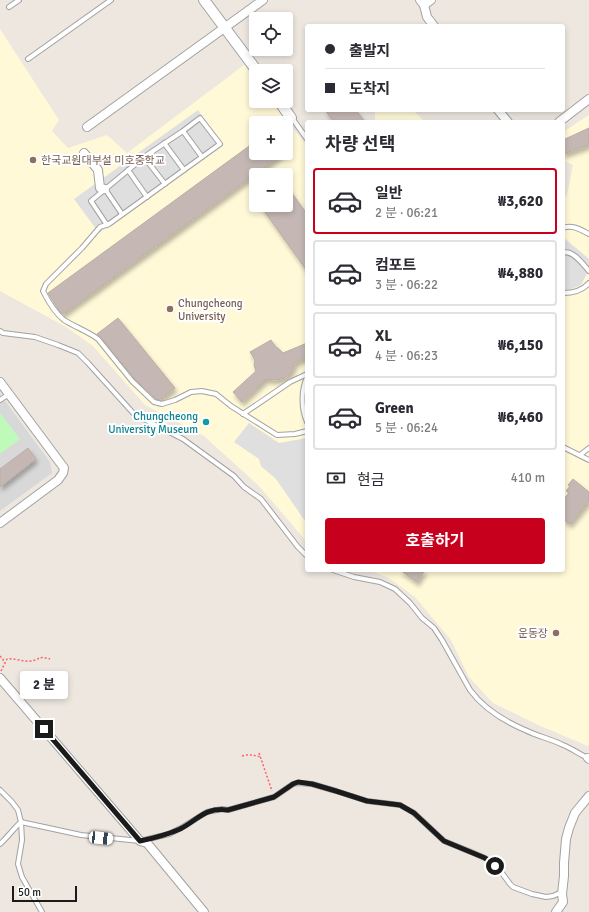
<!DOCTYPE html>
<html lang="ko">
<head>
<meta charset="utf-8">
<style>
  :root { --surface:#fff; --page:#f2f2f3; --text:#2b2b33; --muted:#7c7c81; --line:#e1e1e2; --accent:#c7001d }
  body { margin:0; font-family:Signika,"Noto Sans KR",sans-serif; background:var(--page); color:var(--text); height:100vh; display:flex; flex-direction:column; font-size:15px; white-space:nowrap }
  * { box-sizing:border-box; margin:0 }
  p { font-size:13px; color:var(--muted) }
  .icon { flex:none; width:22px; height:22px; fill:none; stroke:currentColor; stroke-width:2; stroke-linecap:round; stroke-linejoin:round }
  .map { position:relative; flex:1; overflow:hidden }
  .drawer { position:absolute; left:305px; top:120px; width:260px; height:452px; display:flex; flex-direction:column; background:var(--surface); border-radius:4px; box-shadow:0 2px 6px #0003 }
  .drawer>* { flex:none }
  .hud { position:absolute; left:305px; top:24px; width:260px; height:88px; border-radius:4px; box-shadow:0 2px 6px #0003; display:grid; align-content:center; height:88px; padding:0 20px; background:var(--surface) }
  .controls { position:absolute; left:249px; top:12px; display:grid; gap:8px }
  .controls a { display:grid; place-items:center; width:44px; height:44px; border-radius:4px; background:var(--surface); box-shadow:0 2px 6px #0003; font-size:20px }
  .scale { position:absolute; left:12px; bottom:10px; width:65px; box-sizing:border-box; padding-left:4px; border:2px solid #1b1b1b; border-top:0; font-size:11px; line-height:14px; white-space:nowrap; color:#1b1b1b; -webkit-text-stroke:3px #fff; paint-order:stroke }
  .end { position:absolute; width:18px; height:18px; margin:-9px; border:5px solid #1b1b1b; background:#fff; box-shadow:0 0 0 2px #fff }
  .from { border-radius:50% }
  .bubble { position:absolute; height:28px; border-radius:4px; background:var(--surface); box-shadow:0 2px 6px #0003; font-size:13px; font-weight:700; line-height:28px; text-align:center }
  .car { position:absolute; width:12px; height:24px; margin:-12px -6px; border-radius:5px; box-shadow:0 0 3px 1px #0007; background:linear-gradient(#fff 24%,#345 0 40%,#fff 0 76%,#345 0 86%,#fff 0) }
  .hud b { display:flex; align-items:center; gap:14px; height:38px; font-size:15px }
  .hud b+b { border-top:1px solid var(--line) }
  .hud i { width:10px; height:10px; background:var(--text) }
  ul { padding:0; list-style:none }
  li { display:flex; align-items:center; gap:12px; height:66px; margin:0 8px 6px; padding:0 12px; border:2px solid var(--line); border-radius:4px }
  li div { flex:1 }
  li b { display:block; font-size:15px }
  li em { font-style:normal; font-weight:700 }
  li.selected { border-color:var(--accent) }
  li>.icon { width:36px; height:36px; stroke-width:1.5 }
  h2 { padding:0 20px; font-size:18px; line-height:48px }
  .pay { display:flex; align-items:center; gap:10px; height:44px; padding:0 20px; font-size:15px }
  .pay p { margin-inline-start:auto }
  .primary-button { display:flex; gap:8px; margin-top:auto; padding:8px 20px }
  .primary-button a { flex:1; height:46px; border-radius:4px; background:var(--accent); color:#fff; font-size:16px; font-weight:700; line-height:46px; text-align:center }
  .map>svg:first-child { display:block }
  .residential { fill:#d9d8d8 }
  .education { fill:#fff9d8; fill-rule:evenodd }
  .park { fill:#bffaba }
  .parking { fill:#dfdfdf }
  .building { fill:#c5b8b4; stroke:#bfaba3; filter:url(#shadow) }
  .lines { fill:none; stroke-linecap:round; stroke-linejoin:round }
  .service-casing { stroke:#a2a2a2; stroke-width:6 }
  .minor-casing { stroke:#a2a2a2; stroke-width:10 }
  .tertiary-casing { stroke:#a2a2a2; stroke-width:12 }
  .path { stroke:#fd6269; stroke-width:1.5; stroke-dasharray:2 2; stroke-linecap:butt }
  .service { stroke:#fff; stroke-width:4 }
  .minor { stroke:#fff; stroke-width:8 }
  .tertiary { stroke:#fff; stroke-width:10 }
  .route { stroke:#1b1b1b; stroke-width:5 }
  .education-dot { fill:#8d6e63; stroke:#fff; stroke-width:1.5 }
  .culture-dot { fill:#0f9aa8; stroke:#fff; stroke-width:1.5 }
  .labels { text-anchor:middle; stroke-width:4; stroke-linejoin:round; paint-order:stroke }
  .education-label { font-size:11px; fill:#785e54; stroke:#fff; text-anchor:start }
  .culture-label { font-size:11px; fill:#0d838f; stroke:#fff; text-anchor:end }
</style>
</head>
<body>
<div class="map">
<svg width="589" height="912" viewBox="0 0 589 912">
  <defs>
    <filter id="shadow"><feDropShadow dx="2" dy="4" stdDeviation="2" flood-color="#0004"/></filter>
  </defs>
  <rect width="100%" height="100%" fill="#ede7e0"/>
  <polygon class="residential" points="0,394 50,462 52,473 0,511"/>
  <g class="education">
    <path d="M0 29 59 120 52 131 68 148 107 135 127 153 244 65 256 81V101H272L307 146V542L258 485 204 436 145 405 93 346 66 327 0 291ZM256 123H286V153H256ZM256 175H286V205H256Z"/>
    <polygon points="375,110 413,110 425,122 375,122"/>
    <polygon points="589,115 589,744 588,746 538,725 493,703 469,677 451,640 415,597 389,578 376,573 364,570 563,570 563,199 567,195 573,165 563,160 563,132"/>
  </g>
  <polygon class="park" points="0,413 20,439 0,454"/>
  <g class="parking">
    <polygon points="198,110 223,145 99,233 74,199"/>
    <polygon points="563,237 589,259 589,270 581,285 566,291 563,290"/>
    <polygon points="249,423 279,443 307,438 307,524 276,479 261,466 259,459 234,442"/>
  </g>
  <g class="building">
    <polygon points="325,110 356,110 365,122 334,122"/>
    <polygon points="589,128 589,145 563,154 563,140"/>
    <polygon points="256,141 256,153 284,153 63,314 60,312 48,293"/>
    <polygon points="286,185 307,214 307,271 260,205 286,205"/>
    <polygon points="118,318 175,388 159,400 156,399 135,379 101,337 97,334"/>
    <polygon points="271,340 276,347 279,349 283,353 307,343 307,357 295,363 294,367 291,373 285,378 276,380 266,379 242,402 233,392 256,371 254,365 255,360 250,352"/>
    <polygon points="28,448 36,459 0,487 0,469"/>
    <polygon points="573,479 589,492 589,501 570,524 563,519 563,500 569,493 566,491 570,486 568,485"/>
    <polygon points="400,570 425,570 417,582"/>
  </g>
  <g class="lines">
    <defs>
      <g id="service">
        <polyline points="9,7 19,0"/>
        <polyline points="28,59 111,0"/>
        <polyline points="292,118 307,139"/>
        <polyline points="183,131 202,157"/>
        <polyline points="164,143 184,170"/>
        <polyline points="144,157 165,184"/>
        <polyline points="128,170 147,197"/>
        <polyline points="105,189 122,214"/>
        <path d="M107 225 91 201 144 157 183 131 200 118 220 144 109 224 100 227 82 248 46 284 43 291C48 301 55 313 64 320 75 327 87 331 98 339L132 381 154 402 162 404 175 400 191 392 202 391 216 394 231 406 277 435 295 434 307 431"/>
        <path d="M563 228C572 224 581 230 589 234"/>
        <path d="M563 253C572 249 583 264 589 271"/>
        <path d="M563 293C573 293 583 290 589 283"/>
        <polyline points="0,331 3,333 35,337 58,345 78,353 88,363 134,414 183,439 234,476 244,487 261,499 298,547 307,556"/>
        <path d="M307 377C301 391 301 408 307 422"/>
        <polyline points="0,400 9,394"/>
        <polyline points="243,414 290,382 307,374"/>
        <polyline points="563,447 589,460"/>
        <polyline points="580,455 589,448"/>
        <path d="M333 570 354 577 380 582 395 589 410 603 422 618 434 628 442 640 470 690C484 709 504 721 525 730 537 736 551 739 563 745 571 748 579 754 588 758"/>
        <polyline points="0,790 12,802 18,810 21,822 22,840 18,864 22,877 42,912"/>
        <path d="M0 844C8 837 13 829 21 822L81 835 140 841 169 834 181 828 207 812 222 809 228 810 274 797 293 784 298 783 312 784 336 791 367 801 400 805 414 813 444 841 471 852 485 858 491 862 502 873 510 884 513 887 532 894 546 897 553 896 562 892"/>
      </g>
      <g id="minor">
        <polyline points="420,0 424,5 431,0"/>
        <polyline points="424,5 427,17 434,26"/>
        <polyline points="498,110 508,122"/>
        <polyline points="559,122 589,99"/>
        <polyline points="87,127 263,0"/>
        <polyline points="84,153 98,170 100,188 105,189"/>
        <polyline points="0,382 64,468 63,473 58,480 0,523"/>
        <polyline points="0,678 140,841 147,843 204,912"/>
        <polyline points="588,758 589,759"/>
        <polyline points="556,912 563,902 562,894 564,876 564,863 566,839 569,828 575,813 579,808 589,796"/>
      </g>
      <g id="tertiary">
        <polyline points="204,0 257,71"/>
        <polyline points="279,101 291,118"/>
      </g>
    </defs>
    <use href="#service" class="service-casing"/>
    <use href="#minor" class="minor-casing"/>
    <use href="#tertiary" class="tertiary-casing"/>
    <g class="path">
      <polyline points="0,656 3,659 4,663"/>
      <path d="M1 671 7 659C15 658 23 662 31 661 40 660 38 655 50 659"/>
      <polyline points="259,753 272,791"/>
      <path d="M242 756C248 754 254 755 261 757"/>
    </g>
    <use href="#service" class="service"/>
    <use href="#minor" class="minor"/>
    <use href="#tertiary" class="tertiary"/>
  </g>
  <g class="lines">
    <path class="route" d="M44 729 140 841C154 838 167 835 180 829 198 820 204 807 228 810L274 797 293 784 298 782 312 784 336 791 367 801 400 805 414 813 444 841 485 858 495 866"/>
  </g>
  <g class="education-dot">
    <circle cx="33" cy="160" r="4"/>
    <circle cx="170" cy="309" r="4"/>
    <circle cx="556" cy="633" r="4"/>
  </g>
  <circle class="culture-dot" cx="206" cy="422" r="4"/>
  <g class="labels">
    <g class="education-label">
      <text x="41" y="164">한국교원대부설 미호중학교</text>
      <text x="178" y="307">Chungcheong<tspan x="178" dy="13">University</tspan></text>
      <text x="548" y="637" text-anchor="end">운동장</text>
    </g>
    <g class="culture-label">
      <text x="198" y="420">Chungcheong<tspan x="198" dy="13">University Museum</tspan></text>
    </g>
  </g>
</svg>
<div class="controls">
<a><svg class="icon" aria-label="locate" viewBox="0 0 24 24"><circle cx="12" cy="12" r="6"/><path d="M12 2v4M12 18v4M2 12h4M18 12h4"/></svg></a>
<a><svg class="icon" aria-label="layers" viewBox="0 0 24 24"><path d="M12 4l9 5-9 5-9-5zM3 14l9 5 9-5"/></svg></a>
<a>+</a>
<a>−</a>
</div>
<div class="scale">50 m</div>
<i class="end from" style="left:495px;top:866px"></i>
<i class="end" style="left:44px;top:729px"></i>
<div class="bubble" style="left:20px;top:671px;width:48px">2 분</div>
<i class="car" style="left:101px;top:838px;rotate:96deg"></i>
<div class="hud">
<b><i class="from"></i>출발지</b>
<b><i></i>도착지</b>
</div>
<section class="drawer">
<h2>차량 선택</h2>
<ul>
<li class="selected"><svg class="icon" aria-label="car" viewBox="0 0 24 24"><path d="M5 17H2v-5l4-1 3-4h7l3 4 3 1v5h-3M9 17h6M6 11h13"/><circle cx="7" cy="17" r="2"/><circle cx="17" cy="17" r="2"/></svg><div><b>일반</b><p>2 분 · 06:21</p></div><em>₩3,620</em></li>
<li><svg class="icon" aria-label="car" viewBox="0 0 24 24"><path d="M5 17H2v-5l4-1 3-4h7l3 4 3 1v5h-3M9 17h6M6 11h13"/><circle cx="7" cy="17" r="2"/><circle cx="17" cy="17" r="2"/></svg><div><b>컴포트</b><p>3 분 · 06:22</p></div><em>₩4,880</em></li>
<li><svg class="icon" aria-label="car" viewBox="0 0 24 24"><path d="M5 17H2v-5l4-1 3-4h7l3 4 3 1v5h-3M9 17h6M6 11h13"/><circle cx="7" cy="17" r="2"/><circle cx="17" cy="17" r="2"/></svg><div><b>XL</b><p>4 분 · 06:23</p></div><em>₩6,150</em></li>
<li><svg class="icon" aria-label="car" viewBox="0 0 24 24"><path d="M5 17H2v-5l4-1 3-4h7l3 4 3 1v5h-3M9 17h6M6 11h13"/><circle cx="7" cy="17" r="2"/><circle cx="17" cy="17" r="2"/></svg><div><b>Green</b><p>5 분 · 06:24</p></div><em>₩6,460</em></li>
</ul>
<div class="pay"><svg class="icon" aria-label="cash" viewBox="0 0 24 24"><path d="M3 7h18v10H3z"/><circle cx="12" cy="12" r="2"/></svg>현금<p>410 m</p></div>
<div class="primary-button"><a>호출하기</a></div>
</section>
</div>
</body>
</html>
